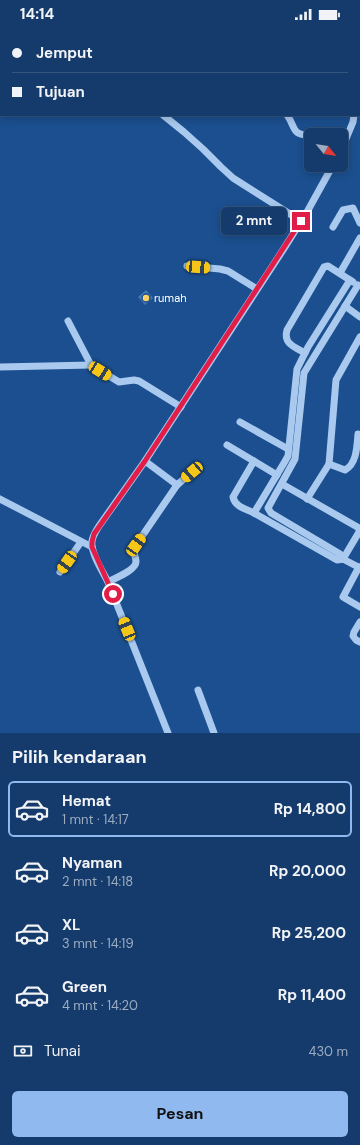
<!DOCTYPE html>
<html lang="id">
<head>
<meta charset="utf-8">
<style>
  :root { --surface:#143b6b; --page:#214673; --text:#f1f3f6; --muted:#9dadc1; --line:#33557e; --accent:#90b9f0 }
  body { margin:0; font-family:"DM Sans",sans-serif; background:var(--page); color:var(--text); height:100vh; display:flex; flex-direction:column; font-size:15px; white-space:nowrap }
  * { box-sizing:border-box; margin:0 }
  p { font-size:13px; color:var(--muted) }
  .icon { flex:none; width:22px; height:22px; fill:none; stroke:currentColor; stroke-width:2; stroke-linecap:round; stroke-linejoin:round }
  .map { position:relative; height:705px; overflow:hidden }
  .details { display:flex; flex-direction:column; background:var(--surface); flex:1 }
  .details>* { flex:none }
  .hud { position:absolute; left:0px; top:0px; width:360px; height:88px; box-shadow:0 2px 10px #0003,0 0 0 1px var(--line); display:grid; align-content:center; height:88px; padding:0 12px; background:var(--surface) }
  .needle { width:26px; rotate:120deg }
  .buttons { position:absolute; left:304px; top:100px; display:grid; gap:8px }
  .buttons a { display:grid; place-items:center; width:44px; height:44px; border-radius:6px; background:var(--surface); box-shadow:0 2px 10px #0003,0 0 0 1px var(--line); font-size:20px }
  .end { position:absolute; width:18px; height:18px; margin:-9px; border:5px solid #e11d48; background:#fff; box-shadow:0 0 0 2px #fff }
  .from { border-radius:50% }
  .bubble { position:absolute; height:28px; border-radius:6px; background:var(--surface); box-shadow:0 2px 10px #0003,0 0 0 1px var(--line); font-size:13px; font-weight:700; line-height:28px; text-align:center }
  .car { position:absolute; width:12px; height:24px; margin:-12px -6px; border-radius:5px; box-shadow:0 0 3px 1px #0007; background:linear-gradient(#f5c518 24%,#345 0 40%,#f5c518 0 76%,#345 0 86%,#f5c518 0) }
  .hud b { display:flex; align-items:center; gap:14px; height:38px; font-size:15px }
  .hud b+b { border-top:1px solid var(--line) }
  .hud i { width:10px; height:10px; background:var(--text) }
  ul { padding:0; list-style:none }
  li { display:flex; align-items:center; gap:12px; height:56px; margin:0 8px 6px; padding:0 4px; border:2px solid transparent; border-radius:6px }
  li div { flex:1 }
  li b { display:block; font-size:15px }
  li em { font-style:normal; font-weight:700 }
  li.selected { border-color:var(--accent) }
  li>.icon { width:36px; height:36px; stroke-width:1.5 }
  h2 { padding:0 12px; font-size:18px; line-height:48px }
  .pay { display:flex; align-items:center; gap:10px; height:44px; padding:0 12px; font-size:15px }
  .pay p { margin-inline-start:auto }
  .cta { display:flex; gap:8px; margin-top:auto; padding:8px 12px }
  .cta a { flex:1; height:46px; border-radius:6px; background:var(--accent); color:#111; font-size:16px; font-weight:700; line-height:46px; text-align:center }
  .status { display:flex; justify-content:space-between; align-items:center; height:28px; padding:0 20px; background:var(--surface); direction:ltr }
  .status svg { height:11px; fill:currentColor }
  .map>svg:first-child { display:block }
  .building { fill:#4478b7 }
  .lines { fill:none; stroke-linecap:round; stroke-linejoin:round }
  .minor { stroke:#a9c9ee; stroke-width:7 }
  .route { stroke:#e11d48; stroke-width:5 }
  .poi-dot { fill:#ffd166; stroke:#1b4f8f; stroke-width:1.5 }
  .labels { text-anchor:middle; stroke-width:3; stroke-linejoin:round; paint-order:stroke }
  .poi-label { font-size:11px; fill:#fff; stroke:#1b4f8f; text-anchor:start }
</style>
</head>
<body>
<div class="status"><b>14:14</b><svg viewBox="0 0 49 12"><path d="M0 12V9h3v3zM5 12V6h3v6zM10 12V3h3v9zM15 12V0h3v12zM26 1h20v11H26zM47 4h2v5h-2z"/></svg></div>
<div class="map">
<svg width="360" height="705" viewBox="0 0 360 705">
  <rect width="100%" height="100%" fill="#1b4f8f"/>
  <polygon class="building" points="146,262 153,270 145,277 138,269"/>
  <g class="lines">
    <g class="minor">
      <polyline points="32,0 34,1"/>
      <polyline points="320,0 320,1"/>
      <polyline points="20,1 21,0"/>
      <polyline points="0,29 1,28"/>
      <polyline points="163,87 184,104 203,121 221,139 233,150 301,193"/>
      <path d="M287 87C296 99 291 108 311 107"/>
      <polyline points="341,123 353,94 354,87"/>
      <polyline points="333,199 343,182 353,180 360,195"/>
      <polyline points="187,238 220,241 228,243 257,261"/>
      <polyline points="340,245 360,210"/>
      <polyline points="350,252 308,319 297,341 288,428 284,435 254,485 337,532 343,531 360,540"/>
      <polyline points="345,278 360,289"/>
      <polyline points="68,293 91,337 119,354 134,352 139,353 181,379"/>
      <path d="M305 325C295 319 283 316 287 302L324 239 328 238 353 254"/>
      <polyline points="0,339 91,337"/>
      <polyline points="240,394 288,421"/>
      <polyline points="227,417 277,447"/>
      <polyline points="145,433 177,457"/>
      <path d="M254 433 233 469C235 479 246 481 254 485"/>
      <path d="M329 436 345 442C357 436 357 417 358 406"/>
      <polyline points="282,456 359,500 359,504 343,531"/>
      <polyline points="0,471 92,519"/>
      <polyline points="307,471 329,436 336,352 360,309"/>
      <polyline points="343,531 340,526 271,485 268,480 295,431 304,345 358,257"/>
      <polyline points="359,539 343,569 360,579"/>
      <polyline points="60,544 81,514"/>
      <path d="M108 554C115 550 137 542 136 533 135 525 132 525 136 517L177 457 192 444"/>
      <polyline points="360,594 354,604 353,608 356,612 360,614"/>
      <polyline points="198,662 214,705"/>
      <path d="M168 705 108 554C103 544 90 524 92 513 93 507 96 503 99 498L145 433 283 222 307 184 333 137"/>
    </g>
  </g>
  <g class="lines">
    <polyline class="route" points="113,566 92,519 92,514 94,506 145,433 301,193"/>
  </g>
  <circle class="poi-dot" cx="146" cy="270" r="4"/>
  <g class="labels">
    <g class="poi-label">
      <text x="154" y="274">rumah</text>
    </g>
  </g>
</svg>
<div class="buttons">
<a><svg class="needle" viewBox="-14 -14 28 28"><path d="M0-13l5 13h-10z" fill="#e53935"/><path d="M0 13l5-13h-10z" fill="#9dadc1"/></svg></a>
</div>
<i class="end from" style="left:113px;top:566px"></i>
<i class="end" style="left:301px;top:193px"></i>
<div class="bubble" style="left:221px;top:179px;width:66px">2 mnt</div>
<i class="car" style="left:198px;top:239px;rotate:94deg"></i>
<i class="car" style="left:100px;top:343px;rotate:122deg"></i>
<i class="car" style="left:192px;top:444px;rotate:229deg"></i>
<i class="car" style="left:136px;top:517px;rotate:35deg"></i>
<i class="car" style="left:67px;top:534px;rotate:215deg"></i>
<i class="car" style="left:127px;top:601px;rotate:338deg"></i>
<div class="hud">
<b><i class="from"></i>Jemput</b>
<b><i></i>Tujuan</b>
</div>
</div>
<section class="details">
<h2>Pilih kendaraan</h2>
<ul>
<li class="selected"><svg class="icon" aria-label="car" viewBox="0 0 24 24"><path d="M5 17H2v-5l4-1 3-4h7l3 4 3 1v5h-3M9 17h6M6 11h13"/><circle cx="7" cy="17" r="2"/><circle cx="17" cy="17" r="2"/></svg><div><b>Hemat</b><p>1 mnt · 14:17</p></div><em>Rp 14,800</em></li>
<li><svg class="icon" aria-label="car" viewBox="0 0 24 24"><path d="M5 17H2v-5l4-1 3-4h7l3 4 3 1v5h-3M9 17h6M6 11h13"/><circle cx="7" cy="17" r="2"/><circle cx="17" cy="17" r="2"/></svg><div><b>Nyaman</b><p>2 mnt · 14:18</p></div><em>Rp 20,000</em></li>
<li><svg class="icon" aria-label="car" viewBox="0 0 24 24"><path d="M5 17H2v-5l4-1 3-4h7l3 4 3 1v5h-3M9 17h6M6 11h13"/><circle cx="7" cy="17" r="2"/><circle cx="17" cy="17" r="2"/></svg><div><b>XL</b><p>3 mnt · 14:19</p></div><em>Rp 25,200</em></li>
<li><svg class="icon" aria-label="car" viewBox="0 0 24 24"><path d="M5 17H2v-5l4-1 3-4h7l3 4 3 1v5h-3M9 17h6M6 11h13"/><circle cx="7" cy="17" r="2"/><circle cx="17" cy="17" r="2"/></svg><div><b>Green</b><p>4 mnt · 14:20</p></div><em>Rp 11,400</em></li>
</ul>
<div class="pay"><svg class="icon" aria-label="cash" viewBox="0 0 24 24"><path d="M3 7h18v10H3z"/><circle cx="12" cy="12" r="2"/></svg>Tunai<p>430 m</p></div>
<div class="cta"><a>Pesan</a></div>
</section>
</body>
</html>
